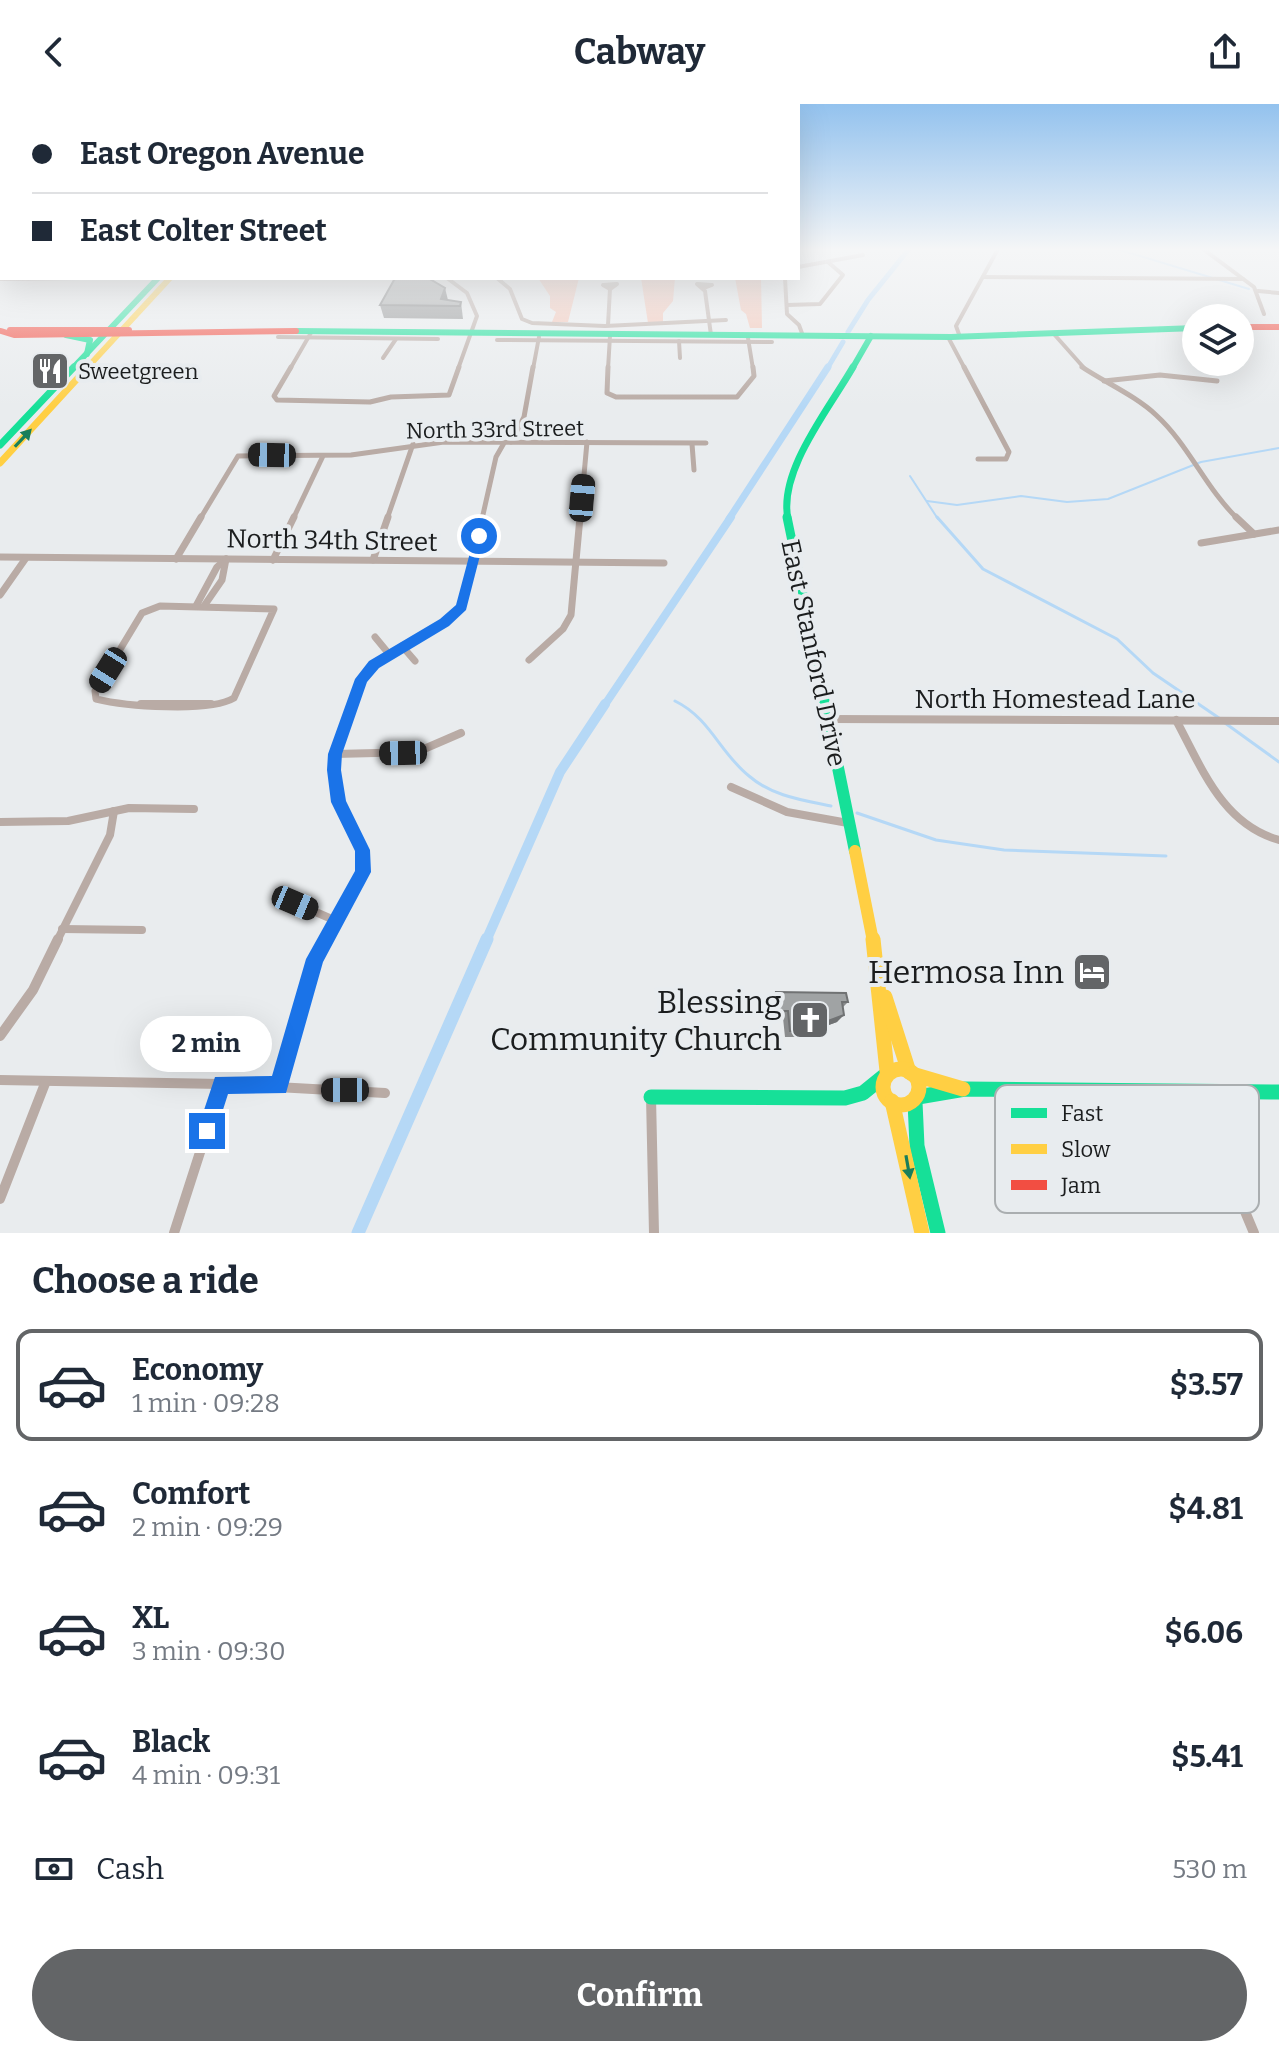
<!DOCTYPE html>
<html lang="en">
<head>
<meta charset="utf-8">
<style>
  :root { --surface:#fff; --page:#f6f6f7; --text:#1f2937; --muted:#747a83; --line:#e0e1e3; --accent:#636567 }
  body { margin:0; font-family:Bitter,serif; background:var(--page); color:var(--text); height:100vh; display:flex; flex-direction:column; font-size:30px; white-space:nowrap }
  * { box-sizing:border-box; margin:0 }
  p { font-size:26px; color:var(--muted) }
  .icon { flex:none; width:44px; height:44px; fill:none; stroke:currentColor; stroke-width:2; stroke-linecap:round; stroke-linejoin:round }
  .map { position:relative; height:1129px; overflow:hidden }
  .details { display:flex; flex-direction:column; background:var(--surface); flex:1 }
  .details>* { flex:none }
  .top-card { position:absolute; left:0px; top:0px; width:800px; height:176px; box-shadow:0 8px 32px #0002; display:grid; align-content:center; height:176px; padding:0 32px; background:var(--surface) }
  .controls { position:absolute; left:1182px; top:200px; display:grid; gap:16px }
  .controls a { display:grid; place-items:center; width:72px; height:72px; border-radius:50%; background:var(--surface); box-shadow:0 8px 32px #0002; font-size:40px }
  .end { position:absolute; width:36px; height:36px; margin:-18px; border:10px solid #1a73e8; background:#fff; box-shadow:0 0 0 4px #fff }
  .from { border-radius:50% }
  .bubble { position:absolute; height:56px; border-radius:28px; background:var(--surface); box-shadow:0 8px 32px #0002; font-size:26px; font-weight:700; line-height:56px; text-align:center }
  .car { position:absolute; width:24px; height:48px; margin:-24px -12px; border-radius:10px; box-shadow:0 0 6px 2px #0007; background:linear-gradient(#222 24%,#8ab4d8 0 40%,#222 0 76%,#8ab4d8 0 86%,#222 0) }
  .top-card b { display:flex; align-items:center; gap:28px; height:76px; font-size:30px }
  .top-card b+b { border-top:2px solid var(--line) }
  .top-card i { width:20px; height:20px; background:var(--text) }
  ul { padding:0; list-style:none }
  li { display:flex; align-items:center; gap:24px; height:112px; margin:0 16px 12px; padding:0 16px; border:4px solid transparent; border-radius:16px }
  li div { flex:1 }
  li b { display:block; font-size:30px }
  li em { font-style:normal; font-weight:700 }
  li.on { border-color:var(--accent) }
  li>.icon { width:72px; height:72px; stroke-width:1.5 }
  h2 { padding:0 32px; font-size:36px; line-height:96px }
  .pay { display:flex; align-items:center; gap:20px; height:88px; padding:0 32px; font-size:30px }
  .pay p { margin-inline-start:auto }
  .button { display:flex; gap:16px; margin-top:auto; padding:16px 32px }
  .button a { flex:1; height:92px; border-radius:48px; background:var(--accent); color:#fff; font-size:32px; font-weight:700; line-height:92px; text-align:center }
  header { display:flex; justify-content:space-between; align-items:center; height:104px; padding:0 32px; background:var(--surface); font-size:36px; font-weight:700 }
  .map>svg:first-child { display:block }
  .green { fill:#f3c1b1 }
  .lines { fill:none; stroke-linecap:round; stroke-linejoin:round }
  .stream-far1 { stroke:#b5d8f6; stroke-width:2 }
  .stream { stroke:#b5d8f6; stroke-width:3 }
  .canal-far4 { stroke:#b5d8f6; stroke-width:5 }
  .canal-far3 { stroke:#b5d8f6; stroke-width:7 }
  .canal-far2 { stroke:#b5d8f6; stroke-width:8 }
  .canal-far1 { stroke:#b5d8f6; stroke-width:10 }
  .canal { stroke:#b5d8f6; stroke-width:13 }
  .street-far4 { stroke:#b9aba5; stroke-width:4 }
  .street-far3 { stroke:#b9aba5; stroke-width:5 }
  .street-far2 { stroke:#b9aba5; stroke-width:7 }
  .street-far1 { stroke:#b9aba5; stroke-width:8 }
  .street { stroke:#b9aba5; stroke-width:10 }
  .fast-far4 { stroke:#16e098; stroke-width:6 }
  .fast-far3 { stroke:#16e098; stroke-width:7 }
  .fast-far2 { stroke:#16e098; stroke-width:9 }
  .fast-far1 { stroke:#16e098; stroke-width:12 }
  .fast { stroke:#16e098; stroke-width:15 }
  .slow-far3 { stroke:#ffcf43; stroke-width:6 }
  .slow-far2 { stroke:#ffcf43; stroke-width:7 }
  .slow-far1 { stroke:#ffcf43; stroke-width:12 }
  .slow { stroke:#ffcf43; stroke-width:15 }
  .jam { stroke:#f24e42; stroke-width:6 }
  .wall { fill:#8a8c8d }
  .shaded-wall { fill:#707273 }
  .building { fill:#a0a3a4; stroke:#707273; stroke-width:2 }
  .oneway { fill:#187e5b }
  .route { fill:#1a73e8 }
  .labels { text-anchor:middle; stroke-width:8; stroke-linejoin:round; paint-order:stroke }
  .far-poi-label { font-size:22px; fill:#1b1d1e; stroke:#e8ecef; text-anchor:start }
  .far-street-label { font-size:22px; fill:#1b1d1e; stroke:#e8ecef }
  .street-label { font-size:26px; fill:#1b1d1e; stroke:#e8ecef }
  .near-poi-label { font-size:32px; fill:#1b1d1e; stroke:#e8ecef; text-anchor:end }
  .key { fill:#e8ecef; stroke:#aaaeb0; stroke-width:2 }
  .key-label { font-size:22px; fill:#1b1d1e }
</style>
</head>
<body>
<header><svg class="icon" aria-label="back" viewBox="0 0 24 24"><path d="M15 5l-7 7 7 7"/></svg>Cabway<svg class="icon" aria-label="share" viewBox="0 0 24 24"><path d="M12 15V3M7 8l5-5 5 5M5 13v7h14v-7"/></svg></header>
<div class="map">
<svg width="1279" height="1129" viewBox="0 0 1279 1129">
  <rect width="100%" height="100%" fill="#e9ecee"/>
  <g class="green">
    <polygon points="538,174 579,174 568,218 552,218 556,208 550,204 550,192"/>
    <polygon points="641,174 675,174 673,197 663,209 663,219 648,219"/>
    <polygon points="735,174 761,174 762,224 750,224 746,210 741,206"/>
  </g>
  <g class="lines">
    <g class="stream-far1">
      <polyline points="1117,145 1249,185"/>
      <polyline points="910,372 938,415"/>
      <polyline points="927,397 957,401 1021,392 1067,398 1108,395 1201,358 1279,344"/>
    </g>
    <g class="stream">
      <polyline points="937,413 983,465 1117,535 1153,569 1219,614"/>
      <path d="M675 597C710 614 720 649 749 672 772 692 802 696 831 702"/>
      <polyline points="1225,619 1279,658"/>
      <polyline points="857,709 936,736 1004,746 1166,752"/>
    </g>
    <g class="canal-far4">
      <polyline points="848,228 868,196 909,145"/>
      <polyline points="827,265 843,238"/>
    </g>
    <polyline class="canal-far3" points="729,415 828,263"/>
    <polyline class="canal-far2" points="604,602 731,413"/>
    <polyline class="canal-far1" points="486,837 560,668 605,600"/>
    <polyline class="canal" points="358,1129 487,835"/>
    <g class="street-far4">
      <polyline points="1203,145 1254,183 1264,210"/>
      <polyline points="798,163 863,151"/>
      <polyline points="983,173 1243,175"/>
      <polyline points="447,174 467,189 477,212 458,265"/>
      <polyline points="497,174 510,185 522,215 532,219 605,222 726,216"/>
      <polyline points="785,174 787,210 799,221 803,232"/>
      <polyline points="0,175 81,174"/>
      <polygon points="617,180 610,185 603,181"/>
      <polyline points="704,184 712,181 697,180 705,187 711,231"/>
      <polyline points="1258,187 1279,189"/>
      <polyline points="787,201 820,200 843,171 828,158"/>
      <polyline points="608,221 610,185"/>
      <polyline points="1053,229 1085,265"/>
      <polyline points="278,233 438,235"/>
      <polyline points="948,233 965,265"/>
      <polyline points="960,233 956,222 998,145"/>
      <polyline points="748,234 753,265"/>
      <polyline points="497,236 772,238"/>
      <polyline points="679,237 680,254"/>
      <polyline points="383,254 396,235"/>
      <polyline points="290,265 312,227"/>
      <polyline points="533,265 539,233"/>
      <polyline points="608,265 610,232"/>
    </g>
    <g class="street-far3">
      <polyline points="291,263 274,292 277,296 370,298 391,293 449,291 459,263"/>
      <polyline points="608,263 607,289 616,293 737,293 754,272 753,263"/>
      <polyline points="964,263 1009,348 1006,355 978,355"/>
      <path d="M1082 263C1106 279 1136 292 1156 311 1189 341 1206 385 1238 415"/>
      <polyline points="1104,277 1160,271 1217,277"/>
      <polyline points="511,338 524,313 533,263"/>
      <polyline points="692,340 694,366"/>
      <polyline points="200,415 238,352 351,351 444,338 706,339"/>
      <polyline points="293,415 323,352"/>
      <polyline points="387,415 413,340"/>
      <polyline points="482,415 496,353 504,339"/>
      <polyline points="580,415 587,338"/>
    </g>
    <g class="street-far2">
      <polyline points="1236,413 1254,430"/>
      <polyline points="1201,439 1279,426"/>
      <polyline points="0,453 664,459"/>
      <polyline points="176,455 201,413"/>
      <polyline points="273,456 294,413"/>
      <polyline points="373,456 388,413"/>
      <polyline points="0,491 26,454"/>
      <path d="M160 502 274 505 234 594C209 609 124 602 96 595L95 587 142 509Z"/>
      <polyline points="196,502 217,463 226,455"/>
      <polyline points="204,502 222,476 226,455"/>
      <polyline points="375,533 389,550"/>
      <polyline points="402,542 415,557"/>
      <polyline points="529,556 563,525 571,511 580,413"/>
      <polyline points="351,602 361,575 374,560 444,518 462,503 482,413"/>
    </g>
    <g class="street-far1">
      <polyline points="141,600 211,600"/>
      <polyline points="831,615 1279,617"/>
      <path d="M1176 616C1202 664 1222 720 1279 736"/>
      <polyline points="335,650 417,648 461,629"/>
      <polyline points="731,683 787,708 848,719"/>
      <polyline points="0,718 68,717 129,704 194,705"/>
      <polyline points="295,799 334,816"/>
      <polyline points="62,825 142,826"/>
      <polyline points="57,837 110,731 114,707"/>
      <path d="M325 837C335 819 361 784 363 766 366 739 344 721 338 697 329 662 341 633 352 600"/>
    </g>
    <g class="street">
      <polyline points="0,932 33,886 58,835"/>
      <polyline points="0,976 222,980 385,989"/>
      <polyline points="279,982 315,855 326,835"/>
      <polyline points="1195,988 1254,1129"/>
      <polyline points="651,993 654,1129"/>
      <polyline points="0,1095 46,977"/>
      <polyline points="174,1129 222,980"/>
    </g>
    <g class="fast-far4">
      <polyline points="296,227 951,233 1196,224"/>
      <polyline points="66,231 90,236 87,250"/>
      <polyline points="72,265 158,174"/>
      <polyline points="852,265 871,232"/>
    </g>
    <g class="fast-far3">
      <polyline points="0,341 74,263"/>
      <path d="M788 415C778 367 829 305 853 263"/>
    </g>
    <polyline class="fast-far2" points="787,413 826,602"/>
    <polyline class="fast-far1" points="825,600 855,747"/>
    <g class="fast">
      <polyline points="651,993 845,994 863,989 884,972"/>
      <polyline points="918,993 965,985 1279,988"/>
      <polyline points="915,998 917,1042 938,1129"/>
    </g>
    <polyline class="slow-far3" points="86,265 170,174"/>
    <polyline class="slow-far2" points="0,359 88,263"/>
    <polyline class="slow-far1" points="855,747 873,837"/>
    <g class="slow">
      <polyline points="873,835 887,967"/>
      <polyline points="885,893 909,968"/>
      <circle cx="901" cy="983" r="18"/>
      <polyline points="912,970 963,985"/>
      <polyline points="892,997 922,1129"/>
    </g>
    <g class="jam">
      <polyline points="1240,223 1279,223"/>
      <polyline points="10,226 129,226"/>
      <polyline points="1,227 14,231 296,227"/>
    </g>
  </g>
  <g class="wall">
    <polygon points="448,196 461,198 463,215 384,214 380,201"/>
    <polygon points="776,888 848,898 843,903 837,918 796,933 785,933 783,914 773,914 772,895"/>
  </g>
  <g class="shaded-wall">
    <polygon points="445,184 448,196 441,195"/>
    <polygon points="844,911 837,918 796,933 801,927"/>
  </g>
  <g class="building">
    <polygon points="397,174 428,174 445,184 441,195 461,198 460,202 380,201 394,176"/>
    <polygon points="776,888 846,889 848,898 842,898 844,911 801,927 790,927 788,907 778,907"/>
  </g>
  <defs><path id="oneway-solid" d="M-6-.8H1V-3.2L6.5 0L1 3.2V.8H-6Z" transform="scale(2)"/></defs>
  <g class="oneway">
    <use href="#oneway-solid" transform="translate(23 334) rotate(-47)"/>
    <use href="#oneway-solid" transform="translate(908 1063) rotate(80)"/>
  </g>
  <linearGradient id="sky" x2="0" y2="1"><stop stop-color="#93c2ee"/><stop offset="0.48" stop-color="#f5f6f7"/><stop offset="1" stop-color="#f5f6f7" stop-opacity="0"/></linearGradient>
  <rect width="1279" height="303" fill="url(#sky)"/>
  <polygon class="route" points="475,430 485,432 466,506 449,522 379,564 367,578 342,650 341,666 346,697 370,746 371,768 323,858 286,989 228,990 214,1034 207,1037 200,1034 197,1027 215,973 272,972 306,855 355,767 355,747 331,698 327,666 328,650 355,575 369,557 440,515 456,501"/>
  <defs>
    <symbol id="restaurant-square" viewBox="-11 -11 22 22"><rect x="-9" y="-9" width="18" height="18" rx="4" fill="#636567" stroke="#e8ecef"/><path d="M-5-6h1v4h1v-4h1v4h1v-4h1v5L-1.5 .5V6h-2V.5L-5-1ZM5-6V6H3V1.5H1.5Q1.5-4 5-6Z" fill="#fff"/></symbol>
    <symbol id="hotel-square" viewBox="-11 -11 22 22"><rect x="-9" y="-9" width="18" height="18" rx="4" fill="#636567" stroke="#e8ecef"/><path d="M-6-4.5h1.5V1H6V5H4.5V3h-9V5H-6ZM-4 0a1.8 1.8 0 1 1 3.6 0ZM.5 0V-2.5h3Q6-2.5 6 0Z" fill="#fff"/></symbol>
    <symbol id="church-square" viewBox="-11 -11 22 22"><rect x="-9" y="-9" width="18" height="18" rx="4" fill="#636567" stroke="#e8ecef"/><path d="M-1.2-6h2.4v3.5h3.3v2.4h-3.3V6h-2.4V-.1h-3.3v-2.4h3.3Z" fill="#fff"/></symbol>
  </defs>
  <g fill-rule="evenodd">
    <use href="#restaurant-square" x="28" y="245" width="44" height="44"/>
    <use href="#hotel-square" x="1070" y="846" width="44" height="44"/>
    <use href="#church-square" x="788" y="894" width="44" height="44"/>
  </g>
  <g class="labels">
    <g class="far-poi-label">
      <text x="78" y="275">Sweetgreen</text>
    </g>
    <g class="far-street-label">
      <text transform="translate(495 325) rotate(-1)" y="8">North 33rd Street</text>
    </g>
    <g class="street-label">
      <text transform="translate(332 436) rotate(1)" y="9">North 34th Street</text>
      <text transform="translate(814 549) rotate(78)" y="9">East Stanford Drive</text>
      <text x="1055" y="604">North Homestead Lane</text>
    </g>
    <g class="near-poi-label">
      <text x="1064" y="879">Hermosa Inn</text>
      <text x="782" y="909">Blessing<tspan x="782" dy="37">Community Church</tspan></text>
    </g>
  </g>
  <rect x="995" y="981" width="264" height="128" rx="12" class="key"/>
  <rect x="1011" y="1004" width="36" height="10" fill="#16e098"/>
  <rect x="1011" y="1040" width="36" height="10" fill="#ffcf43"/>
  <rect x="1011" y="1076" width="36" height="10" fill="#f24e42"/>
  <g class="key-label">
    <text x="1061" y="1017">Fast</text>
    <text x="1061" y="1053">Slow</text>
    <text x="1061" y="1089">Jam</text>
  </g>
</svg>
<div class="controls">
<a><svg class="icon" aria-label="layers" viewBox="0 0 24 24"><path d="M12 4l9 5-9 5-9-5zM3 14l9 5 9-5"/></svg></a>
</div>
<i class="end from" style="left:479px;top:432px"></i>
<i class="end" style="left:207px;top:1027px"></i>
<div class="bubble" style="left:140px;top:912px;width:132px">2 min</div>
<i class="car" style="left:272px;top:351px;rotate:271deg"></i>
<i class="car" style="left:582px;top:394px;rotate:5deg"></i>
<i class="car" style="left:108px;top:566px;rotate:212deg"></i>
<i class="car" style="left:403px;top:649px;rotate:269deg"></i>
<i class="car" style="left:295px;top:799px;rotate:113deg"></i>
<i class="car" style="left:345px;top:986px;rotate:270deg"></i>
<div class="top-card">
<b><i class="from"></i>East Oregon Avenue</b>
<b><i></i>East Colter Street</b>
</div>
</div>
<section class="details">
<h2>Choose a ride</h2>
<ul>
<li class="on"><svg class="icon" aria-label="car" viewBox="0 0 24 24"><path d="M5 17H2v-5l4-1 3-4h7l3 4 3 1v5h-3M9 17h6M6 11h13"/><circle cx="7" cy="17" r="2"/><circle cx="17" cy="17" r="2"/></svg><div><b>Economy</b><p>1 min · 09:28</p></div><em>$3.57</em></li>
<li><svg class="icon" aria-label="car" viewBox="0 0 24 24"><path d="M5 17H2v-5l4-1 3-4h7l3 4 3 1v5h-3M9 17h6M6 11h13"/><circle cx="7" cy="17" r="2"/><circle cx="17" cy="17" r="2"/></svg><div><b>Comfort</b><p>2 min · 09:29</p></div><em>$4.81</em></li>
<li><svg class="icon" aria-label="car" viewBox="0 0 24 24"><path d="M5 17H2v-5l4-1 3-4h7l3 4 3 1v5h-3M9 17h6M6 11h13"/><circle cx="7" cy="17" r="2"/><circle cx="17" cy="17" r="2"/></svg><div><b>XL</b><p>3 min · 09:30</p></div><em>$6.06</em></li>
<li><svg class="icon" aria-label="car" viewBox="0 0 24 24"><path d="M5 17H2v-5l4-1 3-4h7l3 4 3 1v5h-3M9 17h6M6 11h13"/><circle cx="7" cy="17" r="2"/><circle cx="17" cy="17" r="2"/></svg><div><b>Black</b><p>4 min · 09:31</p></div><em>$5.41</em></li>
</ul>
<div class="pay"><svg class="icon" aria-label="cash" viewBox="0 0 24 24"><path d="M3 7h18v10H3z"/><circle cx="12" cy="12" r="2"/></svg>Cash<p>530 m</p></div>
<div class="button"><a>Confirm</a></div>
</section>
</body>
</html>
